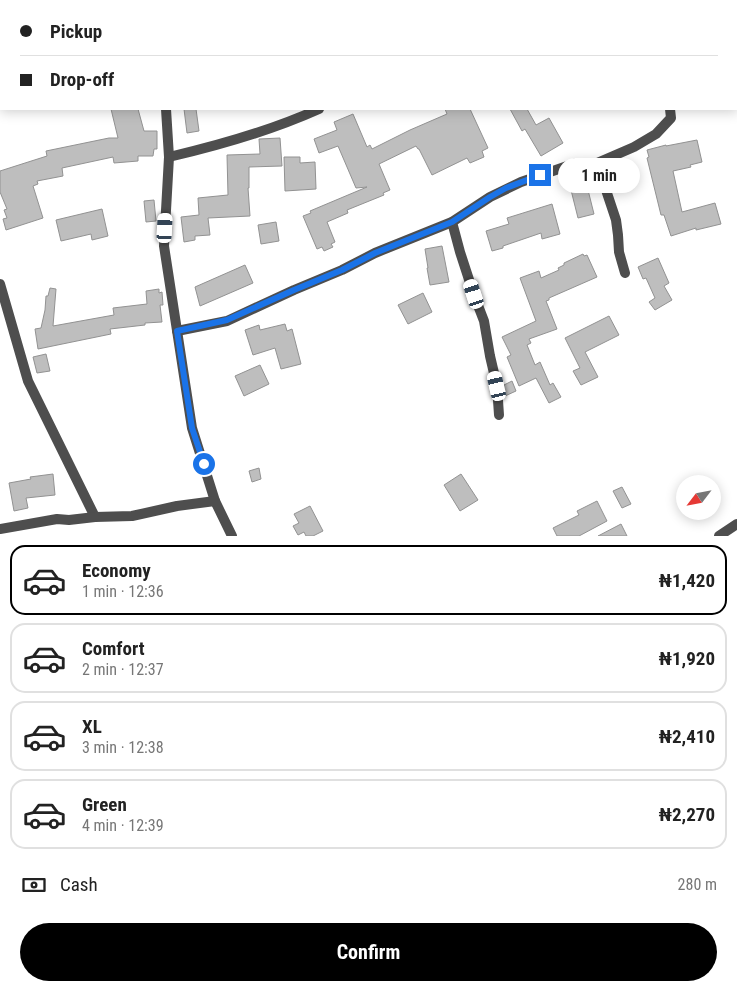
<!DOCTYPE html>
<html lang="en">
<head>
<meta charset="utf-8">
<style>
  :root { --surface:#fff; --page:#f6f6f6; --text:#222; --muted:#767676; --line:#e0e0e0; --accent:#000 }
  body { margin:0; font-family:"Roboto Condensed",sans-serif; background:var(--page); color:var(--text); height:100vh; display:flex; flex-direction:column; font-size:19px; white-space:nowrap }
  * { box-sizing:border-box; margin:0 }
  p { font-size:16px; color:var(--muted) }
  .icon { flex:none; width:28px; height:28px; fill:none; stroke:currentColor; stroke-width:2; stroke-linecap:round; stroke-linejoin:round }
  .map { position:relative; height:536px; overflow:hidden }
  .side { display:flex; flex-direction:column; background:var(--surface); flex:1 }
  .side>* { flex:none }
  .banner { position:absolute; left:0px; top:0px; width:738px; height:110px; box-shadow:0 2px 12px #0003; display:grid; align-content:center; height:110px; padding:0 20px; background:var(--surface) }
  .needle { width:32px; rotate:238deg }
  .controls { position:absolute; left:676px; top:475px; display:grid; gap:10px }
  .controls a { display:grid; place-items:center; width:45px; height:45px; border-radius:50%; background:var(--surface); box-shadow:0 2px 12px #0003; font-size:25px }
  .end { position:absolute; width:22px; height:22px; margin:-11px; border:6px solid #1a73e8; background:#fff; box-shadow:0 0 0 2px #fff }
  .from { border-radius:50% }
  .bubble { position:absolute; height:35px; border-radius:18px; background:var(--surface); box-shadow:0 2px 12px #0003; font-size:16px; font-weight:700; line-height:35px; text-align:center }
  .car { position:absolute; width:15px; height:30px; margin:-15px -8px; border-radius:6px; box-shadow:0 0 4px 1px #0007; background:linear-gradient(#fff 24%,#345 0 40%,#fff 0 76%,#345 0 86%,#fff 0) }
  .banner b { display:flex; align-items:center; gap:18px; height:48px; font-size:19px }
  .banner b+b { border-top:1px solid var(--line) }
  .banner i { width:12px; height:12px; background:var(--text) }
  ul { padding:9px 0 0; list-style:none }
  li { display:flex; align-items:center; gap:15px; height:70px; margin:0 10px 8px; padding:0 10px; border:2px solid var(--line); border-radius:15px }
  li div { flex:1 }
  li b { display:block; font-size:19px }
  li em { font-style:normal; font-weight:700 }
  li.active { border-color:var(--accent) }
  li>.icon { width:45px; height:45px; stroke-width:1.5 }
  .pay { display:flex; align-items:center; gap:12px; height:55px; padding:0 20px; font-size:19px }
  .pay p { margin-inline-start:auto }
  .cta { display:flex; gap:10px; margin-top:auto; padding:10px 20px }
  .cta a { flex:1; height:58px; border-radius:30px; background:var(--accent); color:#fff; font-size:20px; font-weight:700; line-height:58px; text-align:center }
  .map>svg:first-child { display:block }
  .building { fill:#bebebe; stroke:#929292 }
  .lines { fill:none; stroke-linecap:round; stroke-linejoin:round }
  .minor { stroke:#4e4e4e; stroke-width:10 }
  .route { stroke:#1a73e8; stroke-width:6 }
</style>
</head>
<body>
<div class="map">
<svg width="737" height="536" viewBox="0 0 737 536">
  <rect width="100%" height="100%" fill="#fff"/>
  <g class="building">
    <polygon points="111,109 138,109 144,131 157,131 157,149 154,149 153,156 138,156 138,161 114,163 113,157 62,168 63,176 37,181 38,184 33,186 43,218 6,230 3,219 7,218 4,210 7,209 0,192 0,171 47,156 46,151 109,138 118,138"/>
    <polygon points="184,109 196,109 199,131 187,133"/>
    <polygon points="445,109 470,109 488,148 482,151 484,157 470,163 467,158 432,175 419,149 418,149 416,146 379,164 390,190 383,193 384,195 347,210 348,213 327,222 335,242 331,244 333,247 324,251 322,247 317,249 303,216 311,213 310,211 367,187 356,188 338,146 319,153 314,139 337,130 334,122 353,114 367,147 370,145 372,149 410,130 447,114"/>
    <polygon points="510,109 527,109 536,125 549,118 563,143 541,156 525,129 522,131"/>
    <polygon points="280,138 282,166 249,167 249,188 248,188 250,216 208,218 210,235 195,236 195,240 184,242 181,217 199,215 198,198 228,195 227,155 260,154 259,139"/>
    <polygon points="697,140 702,162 690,165 691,167 673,171 682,212 715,203 721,224 696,230 696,228 671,236 664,215 661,215 647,158 649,157 647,150 666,145 666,146"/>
    <polygon points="284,157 300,157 300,163 315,162 316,189 285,191"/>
    <polygon points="587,186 594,214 578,218 571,190"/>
    <polygon points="154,200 156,221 146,222 144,201"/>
    <polygon points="552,204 560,234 542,239 541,233 503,246 503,248 492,251 486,231 509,224 507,218"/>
    <polygon points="102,209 108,236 92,240 91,234 61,241 56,220"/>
    <polygon points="276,222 279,241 261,244 258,225"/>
    <polygon points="442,246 449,282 430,285 427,268 428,268 425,249"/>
    <polygon points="583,254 584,256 587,255 597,277 549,298 549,300 546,301 557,329 529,339 531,343 527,345 535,365 540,362 550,385 553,383 561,397 549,403 536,378 519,386 507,357 511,355 502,337 536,321 520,278 539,271 541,278 559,270 558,268 564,265 564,263"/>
    <polygon points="658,258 669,283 664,286 672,300 655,310 649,302 655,298 646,278 643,279 638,267"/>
    <polygon points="245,265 253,283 200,306 195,287"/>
    <polygon points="50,288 56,289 53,326 114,315 113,308 147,304 146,291 159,289 159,293 162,292 163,305 160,305 162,322 145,323 145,325 110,329 111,334 38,349 35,329 41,328 45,310 46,296 48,296"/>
    <polygon points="423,293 432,312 408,324 398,305"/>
    <polygon points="609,316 619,335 585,352 598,377 581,385 573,371 580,368 565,338"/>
    <polygon points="285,324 287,331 292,329 301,364 281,369 275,348 253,355 245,330 259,325 260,330"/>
    <polygon points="46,354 50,371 37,373 33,357"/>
    <polygon points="260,365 269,384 244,396 235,376"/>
    <polygon points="512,381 516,391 505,396 504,385"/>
    <polygon points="259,468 261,479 252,482 249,471"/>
    <polygon points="53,474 55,495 26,498 28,508 14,511 9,483 31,479 30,477"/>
    <polygon points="461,474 478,500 460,511 444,485"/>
    <polygon points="622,487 631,504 622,508 613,491"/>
    <polygon points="597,501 607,521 579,536 557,536 553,528 579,515 577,511"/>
    <polygon points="310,506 323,531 313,536 306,536 304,532 298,535 293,526 299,523 294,514"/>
    <polygon points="621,524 627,536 598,536"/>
  </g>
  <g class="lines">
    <g class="minor">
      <polyline points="156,0 156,1"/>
      <polyline points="601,1 605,0"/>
      <polyline points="0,79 1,78"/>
      <polyline points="166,109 169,157 164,246 192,428 215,501 232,536"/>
      <path d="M169 157C221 145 270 131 319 109"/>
      <polyline points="597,163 616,220 618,235 619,252 625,273"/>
      <polyline points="452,222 460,252 474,295 484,321 490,356 497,386 499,415"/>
      <polyline points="0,284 28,381 95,517"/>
      <polyline points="177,331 227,321 294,290 342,270 375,253 452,222 490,197 521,182 576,163 597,163 634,147 656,134 671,118 670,109"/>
      <polyline points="0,529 57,519 69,520 95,517 132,516 177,506 215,501"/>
      <polyline points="719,536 737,524"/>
    </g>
  </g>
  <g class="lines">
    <polyline class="route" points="204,464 192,428 177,331 227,320 294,290 342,270 375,253 452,222 490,197 506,188 540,175"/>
  </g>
</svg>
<div class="controls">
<a><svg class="needle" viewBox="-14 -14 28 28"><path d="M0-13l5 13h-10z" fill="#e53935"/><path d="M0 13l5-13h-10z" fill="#767676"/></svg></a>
</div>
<i class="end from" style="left:204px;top:464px"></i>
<i class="end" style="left:540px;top:175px"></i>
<div class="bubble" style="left:558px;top:158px;width:82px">1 min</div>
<i class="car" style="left:165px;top:228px;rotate:3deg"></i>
<i class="car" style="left:474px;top:294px;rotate:342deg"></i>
<i class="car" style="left:497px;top:386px;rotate:347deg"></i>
<div class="banner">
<b><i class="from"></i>Pickup</b>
<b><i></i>Drop-off</b>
</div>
</div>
<section class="side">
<ul>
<li class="active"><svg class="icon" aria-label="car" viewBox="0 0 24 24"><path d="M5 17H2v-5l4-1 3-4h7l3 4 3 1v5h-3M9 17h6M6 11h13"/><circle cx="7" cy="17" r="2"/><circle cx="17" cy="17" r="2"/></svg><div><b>Economy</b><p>1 min · 12:36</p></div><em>₦1,420</em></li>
<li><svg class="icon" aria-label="car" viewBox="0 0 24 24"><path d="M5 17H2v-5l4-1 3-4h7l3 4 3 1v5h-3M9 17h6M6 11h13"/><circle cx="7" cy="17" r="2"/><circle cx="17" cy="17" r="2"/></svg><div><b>Comfort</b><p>2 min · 12:37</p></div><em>₦1,920</em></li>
<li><svg class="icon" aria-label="car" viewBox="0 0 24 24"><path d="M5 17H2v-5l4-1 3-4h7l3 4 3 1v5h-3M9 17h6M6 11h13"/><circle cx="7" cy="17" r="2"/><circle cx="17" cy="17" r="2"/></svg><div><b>XL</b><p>3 min · 12:38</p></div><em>₦2,410</em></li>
<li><svg class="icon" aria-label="car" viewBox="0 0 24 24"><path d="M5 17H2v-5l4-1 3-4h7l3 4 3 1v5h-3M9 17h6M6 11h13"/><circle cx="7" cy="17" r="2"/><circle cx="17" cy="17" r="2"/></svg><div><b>Green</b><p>4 min · 12:39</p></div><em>₦2,270</em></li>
</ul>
<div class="pay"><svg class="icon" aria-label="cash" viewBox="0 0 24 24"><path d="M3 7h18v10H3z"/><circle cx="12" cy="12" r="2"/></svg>Cash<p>280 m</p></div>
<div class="cta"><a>Confirm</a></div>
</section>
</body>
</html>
